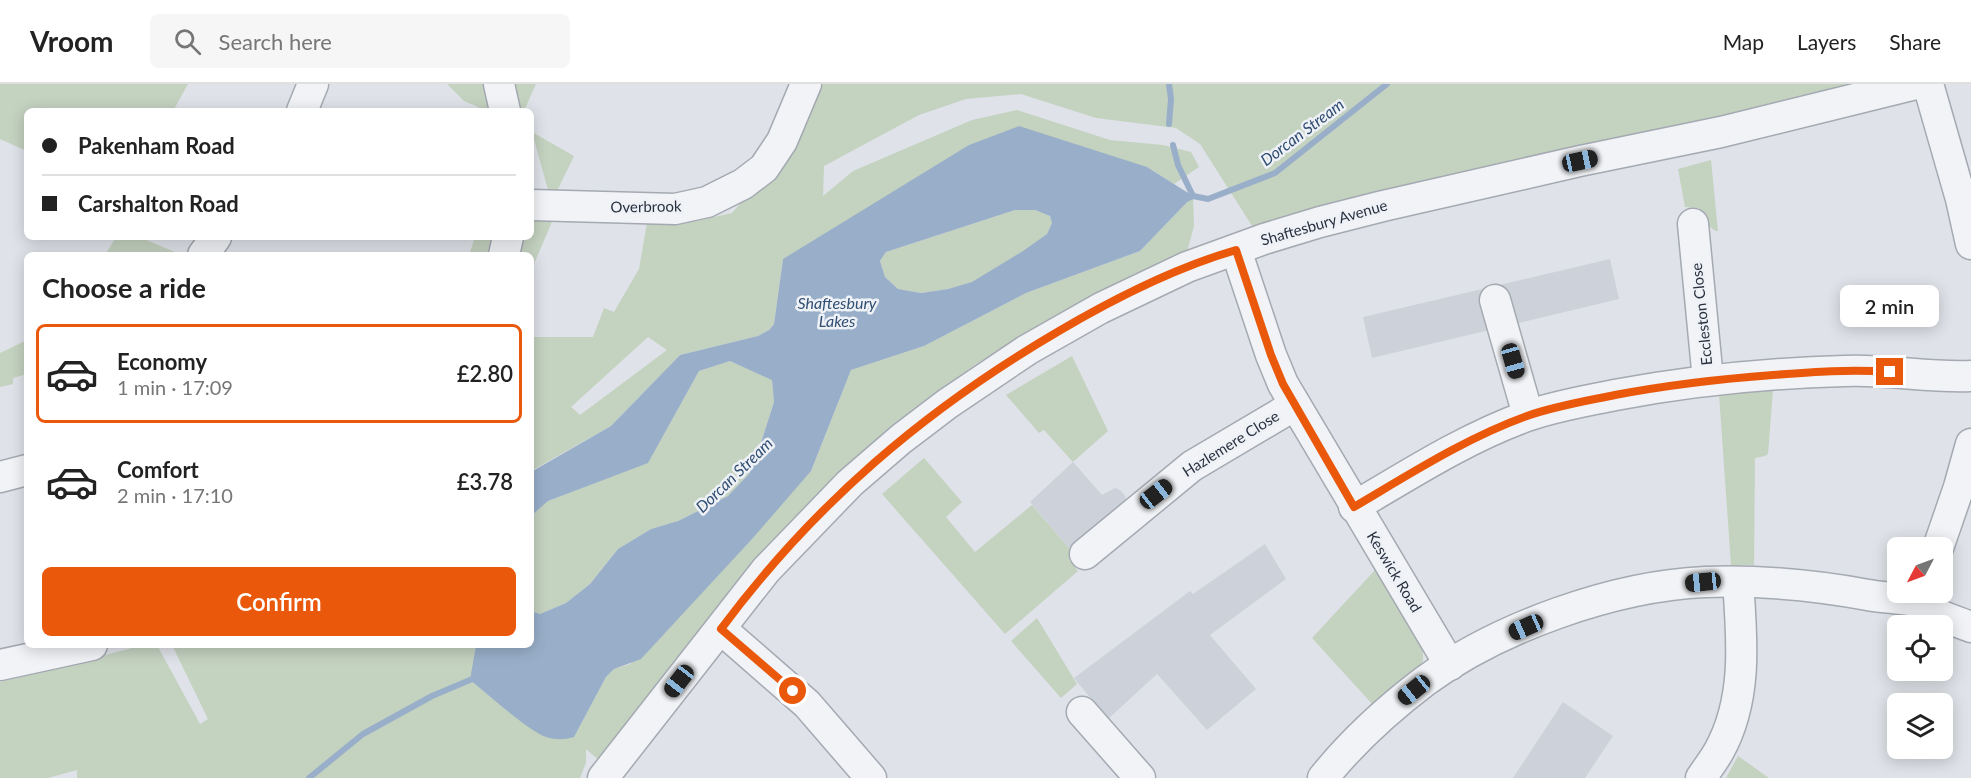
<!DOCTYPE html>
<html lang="en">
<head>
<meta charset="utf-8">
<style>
  :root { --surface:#fff; --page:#f6f6f6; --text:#222; --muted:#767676; --line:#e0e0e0; --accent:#ea580c }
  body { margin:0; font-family:Lato,sans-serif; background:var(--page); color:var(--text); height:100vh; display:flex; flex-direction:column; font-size:22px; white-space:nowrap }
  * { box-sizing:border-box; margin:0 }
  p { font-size:20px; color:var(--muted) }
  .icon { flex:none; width:33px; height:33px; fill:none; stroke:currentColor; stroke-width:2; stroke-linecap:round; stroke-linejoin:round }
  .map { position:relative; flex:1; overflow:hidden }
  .sheet { position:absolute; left:24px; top:168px; width:510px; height:396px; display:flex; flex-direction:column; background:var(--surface); border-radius:9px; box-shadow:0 3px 15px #0003 }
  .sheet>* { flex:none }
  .banner { position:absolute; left:24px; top:24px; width:510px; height:132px; border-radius:9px; box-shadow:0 3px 15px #0003; display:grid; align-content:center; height:132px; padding:0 18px; background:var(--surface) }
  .needle { width:39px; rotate:229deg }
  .fabs { position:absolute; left:1887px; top:453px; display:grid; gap:12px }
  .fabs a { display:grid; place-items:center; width:66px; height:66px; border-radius:9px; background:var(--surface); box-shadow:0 3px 15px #0003; font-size:30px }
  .end { position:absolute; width:27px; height:27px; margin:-14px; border:8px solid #ea580c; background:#fff; box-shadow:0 0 0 3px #fff }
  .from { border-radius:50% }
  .bubble { position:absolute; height:42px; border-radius:9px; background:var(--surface); box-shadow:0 3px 15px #0003; font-size:20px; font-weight:600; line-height:42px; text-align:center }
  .car { position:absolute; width:18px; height:36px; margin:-18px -9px; border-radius:8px; box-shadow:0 0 4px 2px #0007; background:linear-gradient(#222 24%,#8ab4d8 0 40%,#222 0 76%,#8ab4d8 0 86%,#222 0) }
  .banner b { display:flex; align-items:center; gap:21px; height:57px; font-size:22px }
  .banner b+b { border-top:2px solid var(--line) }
  .banner i { width:15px; height:15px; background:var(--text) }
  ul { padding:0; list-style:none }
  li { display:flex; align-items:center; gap:18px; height:99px; margin:0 12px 9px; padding:0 6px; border:3px solid transparent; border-radius:9px }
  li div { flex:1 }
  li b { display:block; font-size:22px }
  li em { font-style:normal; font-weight:600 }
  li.active { border-color:var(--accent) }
  li>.icon { width:54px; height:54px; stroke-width:1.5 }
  h2 { padding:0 18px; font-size:27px; line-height:72px }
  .cta { display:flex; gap:12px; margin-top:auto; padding:12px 18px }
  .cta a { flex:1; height:69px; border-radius:9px; background:var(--accent); color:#fff; font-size:24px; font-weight:600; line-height:69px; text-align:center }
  header { display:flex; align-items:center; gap:36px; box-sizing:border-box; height:84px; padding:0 30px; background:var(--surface); border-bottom:2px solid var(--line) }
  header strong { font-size:28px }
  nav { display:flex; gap:33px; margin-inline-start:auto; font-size:21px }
  .search { width:420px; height:54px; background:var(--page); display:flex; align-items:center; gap:15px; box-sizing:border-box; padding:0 21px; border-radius:9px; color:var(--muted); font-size:22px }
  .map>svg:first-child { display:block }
  .built { fill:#cdd1da }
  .green { fill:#c4d2c0; fill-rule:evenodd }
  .water { fill:#99afc9; fill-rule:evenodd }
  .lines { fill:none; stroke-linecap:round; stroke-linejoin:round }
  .stream { stroke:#99afc9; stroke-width:6 }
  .minor-casing { stroke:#a4a9b2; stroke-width:33 }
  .minor { stroke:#f1f3f6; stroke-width:30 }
  .route { stroke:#ea580c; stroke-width:8 }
  .labels { text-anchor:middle; stroke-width:5; stroke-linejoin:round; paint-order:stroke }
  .street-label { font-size:15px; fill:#28303f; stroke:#eef1f6 }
  .water-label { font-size:16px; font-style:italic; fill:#314e73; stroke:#eef1f6 }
</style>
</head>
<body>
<header>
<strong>Vroom</strong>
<div class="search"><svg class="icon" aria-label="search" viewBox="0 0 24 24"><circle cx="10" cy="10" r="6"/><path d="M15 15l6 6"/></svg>Search here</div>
<nav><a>Map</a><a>Layers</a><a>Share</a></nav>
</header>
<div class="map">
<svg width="1971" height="694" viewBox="0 0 1971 694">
  <rect width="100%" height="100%" fill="#dfe2e8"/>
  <g class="built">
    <polygon points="1610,175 1619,215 1372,274 1363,233"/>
    <polygon points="1073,378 1102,411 1115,404 1120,406 1125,412 1127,420 1075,471 1030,418"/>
    <polygon points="1265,460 1286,495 1210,551 1256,605 1207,646 1157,590 1108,635 1074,594 1190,507 1193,510"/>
    <polygon points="1563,618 1613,652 1585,694 1513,694"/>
  </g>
  <g class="green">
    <polygon points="0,0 188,0 173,27 27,27 27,67 0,55"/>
    <polygon points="447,0 486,0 491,27 480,27 478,23 464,17"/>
    <polygon points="512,0 536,0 524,27 517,27"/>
    <path d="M799 0H1874L1254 145 1200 60 1176 44 1096 34 1021 10 966 15 919 31 824 82 823 112 853 87 972 36 1017 26 1110 56 1163 61 1191 68 1199 83 1174 100 1147 83 783 175 774 240 769 246 758 252 680 271 611 342 531 387V253H593L604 224 614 228 639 185 647 139 701 136 732 129 777 76ZM648 253 667 266 580 331 571 323Z"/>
    <polygon points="532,48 574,72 557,107 550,108 548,106"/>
    <polygon points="1711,76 1718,147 1716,147 1707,141 1699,124 1685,123 1678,85"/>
    <polygon points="1193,112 1194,142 1187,168 1132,191 1041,241 976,280 895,339 830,401 601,678 586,665 586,679 580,694 77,694 77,686 48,694 0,694 0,598 144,561 157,561 200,640 208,635 172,561 476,561 471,596 574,653 606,593 614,585 630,580 811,387 851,286 924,262 1026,209 1140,167"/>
    <polygon points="1015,126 1035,126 1050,132 1052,139 1047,150 1023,168 972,199 948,205 921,209 898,205 885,193 880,177 886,168"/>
    <polygon points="554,133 531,187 531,171 515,171 519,153 531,153 533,135"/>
    <polygon points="116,153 139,153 182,171 105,171"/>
    <polygon points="475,153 496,153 493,171 469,171"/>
    <polygon points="27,256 27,290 13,294 13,300 0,303 0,269"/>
    <polygon points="1072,272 1108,347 1073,378 1044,346 1039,349 1006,311"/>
    <polygon points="730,277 772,295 774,318 758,368 749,390 728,412 678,437 651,445 618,465 590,500 566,519 540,530 531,527 531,432 548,417 648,378 699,287"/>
    <polygon points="1773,306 1768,370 1765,372 1755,374 1754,481 1731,481 1719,310"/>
    <polygon points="924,374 962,418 946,433 975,468 1032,421 1075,471 1069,476 1078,487 1005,550 882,410"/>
    <polygon points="1376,485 1423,562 1423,576 1420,584 1374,622 1312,554"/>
    <polygon points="1037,534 1077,600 1061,614 1011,557"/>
    <polygon points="1738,672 1769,694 1726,694"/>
  </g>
  <path class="water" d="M1019 42 1147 83 1193 112 1140 167 1026 209 924 262 851 286 811 387 752 455 641 575 614 585 606 593 574 653C564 656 556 656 546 653 527 646 488 610 470 596L476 561H531V527L540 530 566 519 590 500 618 465 651 445 678 437 728 412 749 390 758 368 774 318 772 296 730 277 699 287 648 379 548 417 531 432V388L611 342 680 271 758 252 769 246 774 240 783 175 969 61ZM1015 126H1035L1050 132 1052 139 1047 150 1023 167 972 198 948 205 921 209 898 205 885 193 880 177 886 168Z"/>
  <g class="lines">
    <g class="stream">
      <polyline points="1169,40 1171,15 1169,0"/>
      <polyline points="1173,61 1178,81 1193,112 1186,115"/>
      <polyline points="1193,112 1208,115 1275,89 1387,0"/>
      <polyline points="309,694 363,650 432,612 477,593"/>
    </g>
    <defs>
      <g id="minor">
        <polyline points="499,0 505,27"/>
        <polyline points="1928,0 1961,115 1971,160"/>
        <polyline points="302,27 313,0"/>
        <polyline points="531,121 675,125 707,118 743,100 764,84 782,57 806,0"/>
        <polyline points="1693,140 1708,296"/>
        <polyline points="1236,166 1271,271 1283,300 1450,581"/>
        <polyline points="203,171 216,153"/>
        <polyline points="504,171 508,153"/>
        <polyline points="1495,216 1528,331"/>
        <polyline points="0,393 27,386"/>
        <path d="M1354 423C1410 390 1466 354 1527 332 1555 322 1586 317 1615 311 1690 297 1767 289 1844 287 1887 285 1929 294 1971 292"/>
        <polyline points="1938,464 1959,403 1971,360"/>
        <polyline points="1085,470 1192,382 1295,321"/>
        <polyline points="721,545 807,620 871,694"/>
        <polyline points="0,581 92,561"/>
        <polyline points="1082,628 1140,694"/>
        <polyline points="603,694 766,486 850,399 901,355 947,320 1027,266 1101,224 1187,183 1264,155 1320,138 1383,122 1580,77 1721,48 1916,0"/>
        <path d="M1323 694C1352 658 1388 625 1425 597 1499 543 1614 502 1705 498 1761 496 1814 501 1868 511 1882 514 1906 514 1918 518 1923 520 1928 525 1933 528 1945 534 1958 538 1971 543"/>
        <path d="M1701 694C1707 685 1714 676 1719 667 1748 615 1742 554 1738 498"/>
      </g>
    </defs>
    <use href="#minor" class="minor-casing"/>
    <use href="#minor" class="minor"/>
  </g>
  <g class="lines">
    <path class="route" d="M793 607 721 545C814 420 924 326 1059 247 1115 214 1174 184 1236 166L1271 271 1283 300 1354 423C1410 390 1466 354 1527 332 1555 322 1586 317 1615 311 1668 301 1719 295 1773 291 1812 288 1851 285 1890 288"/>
  </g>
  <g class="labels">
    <g class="street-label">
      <text transform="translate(646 123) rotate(-1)" y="5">Overbrook</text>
      <text transform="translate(1324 139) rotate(-16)" y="5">Shaftesbury Avenue</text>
      <text transform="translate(1702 230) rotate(-96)" y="5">Eccleston Close</text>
      <text transform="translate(1231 360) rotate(-32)" y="5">Hazlemere Close</text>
      <text transform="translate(1394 488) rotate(59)" y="5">Keswick Road</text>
    </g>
    <g class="water-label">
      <text transform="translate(1302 48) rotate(-37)" y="6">Dorcan Stream</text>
      <text x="837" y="225">Shaftesbury<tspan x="837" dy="18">Lakes</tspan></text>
      <text transform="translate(734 391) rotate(-44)" y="6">Dorcan Stream</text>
    </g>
  </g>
</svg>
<div class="fabs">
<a><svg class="needle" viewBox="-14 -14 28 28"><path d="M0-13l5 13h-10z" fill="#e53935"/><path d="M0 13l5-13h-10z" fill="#767676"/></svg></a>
<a><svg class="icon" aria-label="locate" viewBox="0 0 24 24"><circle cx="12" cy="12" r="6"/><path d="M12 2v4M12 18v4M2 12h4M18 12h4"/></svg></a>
<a><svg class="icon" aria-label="layers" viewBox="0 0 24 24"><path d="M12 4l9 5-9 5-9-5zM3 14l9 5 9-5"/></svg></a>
</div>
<i class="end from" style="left:793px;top:607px"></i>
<i class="end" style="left:1890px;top:288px"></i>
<div class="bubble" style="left:1840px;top:201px;width:99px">2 min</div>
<i class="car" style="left:1580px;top:77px;rotate:78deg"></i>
<i class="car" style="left:1513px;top:277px;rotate:164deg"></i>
<i class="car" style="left:1156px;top:410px;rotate:52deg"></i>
<i class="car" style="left:1703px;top:498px;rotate:264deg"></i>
<i class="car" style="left:1526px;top:543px;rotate:246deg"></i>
<i class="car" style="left:679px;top:597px;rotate:218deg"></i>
<i class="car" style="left:1414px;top:606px;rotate:231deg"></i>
<div class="banner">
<b><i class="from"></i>Pakenham Road</b>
<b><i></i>Carshalton Road</b>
</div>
<section class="sheet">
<h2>Choose a ride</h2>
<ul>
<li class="active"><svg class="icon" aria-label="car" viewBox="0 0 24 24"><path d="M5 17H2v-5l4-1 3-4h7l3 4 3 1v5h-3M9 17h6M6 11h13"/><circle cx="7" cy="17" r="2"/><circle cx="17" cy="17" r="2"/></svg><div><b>Economy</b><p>1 min · 17:09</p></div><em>£2.80</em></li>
<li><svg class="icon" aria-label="car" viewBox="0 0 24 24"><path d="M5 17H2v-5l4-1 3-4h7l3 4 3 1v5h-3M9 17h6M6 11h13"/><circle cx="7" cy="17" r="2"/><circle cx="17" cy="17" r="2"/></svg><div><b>Comfort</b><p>2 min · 17:10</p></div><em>£3.78</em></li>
</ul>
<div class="cta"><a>Confirm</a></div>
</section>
</div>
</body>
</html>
